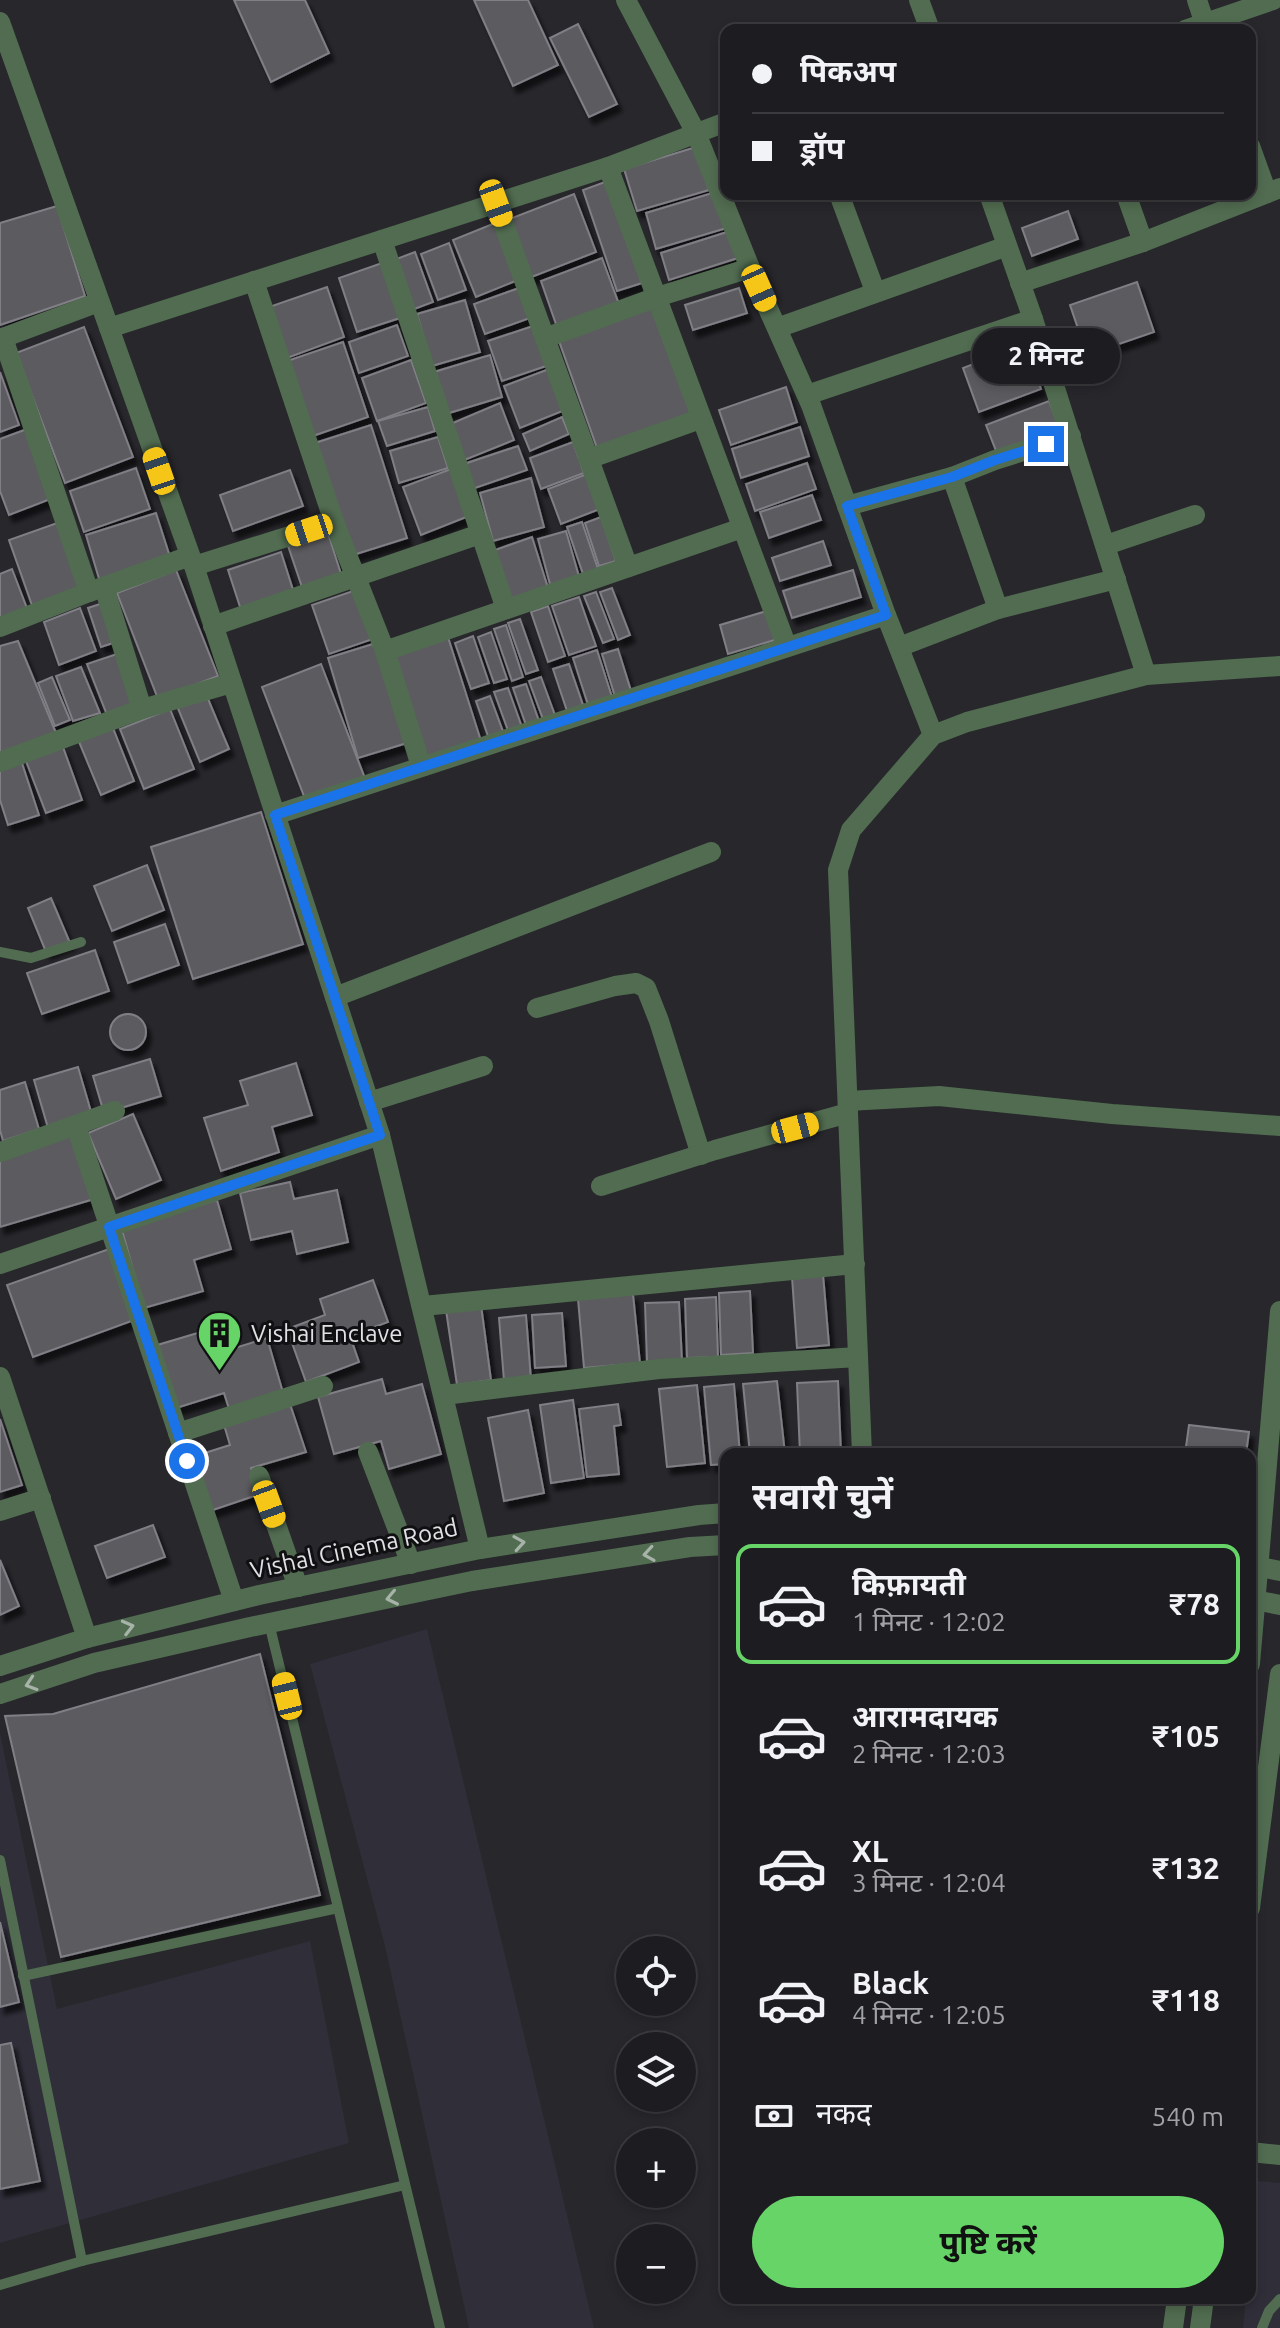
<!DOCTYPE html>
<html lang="hi">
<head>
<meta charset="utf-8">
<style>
  :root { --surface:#1d1d21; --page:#25262a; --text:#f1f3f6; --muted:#a0a2a5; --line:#3b3b3f; --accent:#66d466 }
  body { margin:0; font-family:Ubuntu,"Noto Sans Devanagari",sans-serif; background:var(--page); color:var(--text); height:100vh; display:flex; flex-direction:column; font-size:30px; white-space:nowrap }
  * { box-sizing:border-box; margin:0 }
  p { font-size:26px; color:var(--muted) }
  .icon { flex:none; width:44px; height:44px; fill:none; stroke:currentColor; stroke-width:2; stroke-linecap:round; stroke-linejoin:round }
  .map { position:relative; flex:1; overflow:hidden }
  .side { position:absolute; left:720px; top:1448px; width:536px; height:856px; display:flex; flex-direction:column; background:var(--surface); border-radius:16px; box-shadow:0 4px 12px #0003,0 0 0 2px var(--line) }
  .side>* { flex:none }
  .hud { position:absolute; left:720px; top:24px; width:536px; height:176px; border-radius:16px; box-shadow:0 4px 12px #0003,0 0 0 2px var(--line); display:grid; align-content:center; height:176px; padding:0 32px; background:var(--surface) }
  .controls { position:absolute; left:616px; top:1936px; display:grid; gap:16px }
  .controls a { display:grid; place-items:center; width:80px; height:80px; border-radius:50%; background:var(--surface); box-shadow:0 4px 12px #0003,0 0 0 2px var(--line); font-size:40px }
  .end { position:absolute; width:36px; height:36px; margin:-18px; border:10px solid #1a73e8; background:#fff; box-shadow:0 0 0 4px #fff }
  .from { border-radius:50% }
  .bubble { position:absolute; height:56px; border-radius:28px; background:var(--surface); box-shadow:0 4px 12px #0003,0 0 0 2px var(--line); font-size:26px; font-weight:700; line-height:56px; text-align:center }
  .car { position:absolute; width:24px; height:48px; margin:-24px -12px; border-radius:10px; box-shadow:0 0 6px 2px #0007; background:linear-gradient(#f5c518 24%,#345 0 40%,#f5c518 0 76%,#345 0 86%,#f5c518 0) }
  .hud b { display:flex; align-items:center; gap:28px; height:76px; font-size:30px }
  .hud b+b { border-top:2px solid var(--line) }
  .hud i { width:20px; height:20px; background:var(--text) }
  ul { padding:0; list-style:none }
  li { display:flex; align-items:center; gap:24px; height:120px; margin:0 16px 12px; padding:0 16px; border:4px solid transparent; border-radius:16px }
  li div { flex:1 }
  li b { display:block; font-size:30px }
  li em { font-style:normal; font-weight:700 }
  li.selected { border-color:var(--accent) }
  li>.icon { width:72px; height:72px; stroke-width:1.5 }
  h2 { padding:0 32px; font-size:36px; line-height:96px }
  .pay { display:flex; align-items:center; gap:20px; height:88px; padding:0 32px; font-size:30px }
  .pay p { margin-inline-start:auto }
  .primary-button { display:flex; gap:16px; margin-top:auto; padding:16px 32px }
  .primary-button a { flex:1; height:92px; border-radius:48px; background:var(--accent); color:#111; font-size:32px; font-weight:700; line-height:92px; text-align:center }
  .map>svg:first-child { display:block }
  .built { fill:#2f2e39 }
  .building { fill:#5c5b61; stroke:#807f85; stroke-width:2; filter:url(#shadow) }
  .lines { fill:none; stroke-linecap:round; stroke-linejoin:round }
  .service { stroke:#516c50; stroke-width:10 }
  .minor { stroke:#516c50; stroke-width:20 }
  .tertiary { stroke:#516c50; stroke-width:20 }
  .oneway { stroke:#a7b2a9 }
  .route { stroke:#1a73e8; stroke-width:10 }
  .labels { text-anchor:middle; stroke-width:6; stroke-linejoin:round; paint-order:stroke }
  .poi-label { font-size:24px; fill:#e1e0e4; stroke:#101012; text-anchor:start }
  .street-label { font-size:24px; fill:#e1e0e4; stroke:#101012 }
</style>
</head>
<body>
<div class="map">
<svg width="1280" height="2328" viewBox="0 0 1280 2328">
  <defs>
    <filter id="shadow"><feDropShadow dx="4.5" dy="7" stdDeviation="2" flood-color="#0009"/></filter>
  </defs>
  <rect width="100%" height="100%" fill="#27272c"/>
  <g class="built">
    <polygon points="427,1629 594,2328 469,2328 385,1946 310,1664"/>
    <polygon points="0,1733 57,2009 310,1941 349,2143 0,2243"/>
    <polygon points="1256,2181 1280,2183 1280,2328 1243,2328 1246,2298 1250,2298 1250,2253"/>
  </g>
  <g class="building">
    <polygon points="234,0 305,0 329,53 271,82"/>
    <polygon points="474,0 528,0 558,65 513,86"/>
    <polygon points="578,24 617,104 589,117 550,38"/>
    <polygon points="696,147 709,190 637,211 624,169"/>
    <polygon points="605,182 642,283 617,291 583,190"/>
    <polygon points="719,191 730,227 656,249 646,213"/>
    <polygon points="574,194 596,252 529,278 507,220"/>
    <polygon points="57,206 85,296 0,325 0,223"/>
    <polygon points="1068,211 1078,239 1032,256 1022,228"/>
    <polygon points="495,223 518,280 476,297 453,240"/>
    <polygon points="730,231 738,258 669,280 661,253"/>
    <polygon points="449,243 466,290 438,300 421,254"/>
    <polygon points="415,252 433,302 409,311 391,261"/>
    <polygon points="602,258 620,307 558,330 541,281"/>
    <polygon points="382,263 400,318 357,332 339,278"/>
    <polygon points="1137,282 1154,332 1087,355 1070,305"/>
    <polygon points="327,287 344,337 287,358 269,307"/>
    <polygon points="519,288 530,318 485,334 474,304"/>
    <polygon points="739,288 747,313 693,330 685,305"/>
    <polygon points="465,300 480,352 432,366 417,314"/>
    <polygon points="657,306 695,413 597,448 559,341"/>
    <polygon points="397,325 408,356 359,373 349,342"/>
    <polygon points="536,325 549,365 502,381 488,341"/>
    <polygon points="84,327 133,457 65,483 16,353"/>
    <polygon points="343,342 368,417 313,436 287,361"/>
    <polygon points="1025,344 1041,389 979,412 963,368"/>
    <polygon points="490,355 502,397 446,414 434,372"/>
    <polygon points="411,360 426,403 377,421 362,378"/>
    <polygon points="549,369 565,410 520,428 504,386"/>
    <polygon points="0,372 19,425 0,432"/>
    <polygon points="786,387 797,422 731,445 719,410"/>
    <polygon points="1049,401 1061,432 998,456 986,425"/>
    <polygon points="500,403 514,440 462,461 448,425"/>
    <polygon points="428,407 435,431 387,446 378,421"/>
    <polygon points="562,417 569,434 530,451 523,434"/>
    <polygon points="371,425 407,538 350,556 315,443"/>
    <polygon points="800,427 809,456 741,478 732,449"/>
    <polygon points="27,429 53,498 9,515 0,491 0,439"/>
    <polygon points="438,437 448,468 399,483 390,451"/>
    <polygon points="573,442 584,473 541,489 530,458"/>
    <polygon points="518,446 527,470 472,489 464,464"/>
    <polygon points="807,463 816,489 755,511 746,484"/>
    <polygon points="136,468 150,509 84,532 70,491"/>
    <polygon points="451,469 469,516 421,535 403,487"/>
    <polygon points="290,470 303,506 233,531 220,495"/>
    <polygon points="587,474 600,509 561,524 548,489"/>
    <polygon points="531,478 544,527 493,541 480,493"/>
    <polygon points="812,495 821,520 769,538 760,512"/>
    <polygon points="156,513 171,560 100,582 86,535"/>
    <polygon points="601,517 616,561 599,566 585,523"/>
    <polygon points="60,522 83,591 34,611 9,540"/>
    <polygon points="582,522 598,569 583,574 567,527"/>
    <polygon points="326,527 343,580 304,593 286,540"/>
    <polygon points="566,531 580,580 551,588 538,539"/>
    <polygon points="532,537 548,588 512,601 495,550"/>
    <polygon points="823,541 831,565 780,581 772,558"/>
    <polygon points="281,552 294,593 242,613 228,570"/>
    <polygon points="12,569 28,611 0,622 0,574"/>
    <polygon points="176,570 218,676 158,699 117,593"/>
    <polygon points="853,570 861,597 792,618 783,591"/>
    <polygon points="612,588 630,635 618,640 600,592"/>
    <polygon points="356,590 373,639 329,654 312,605"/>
    <polygon points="596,592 614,639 603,643 584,596"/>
    <polygon points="579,597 596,646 569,655 552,606"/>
    <polygon points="106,602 119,641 101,647 88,608"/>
    <polygon points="548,606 565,656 548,662 531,612"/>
    <polygon points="80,608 96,651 59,665 44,622"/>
    <polygon points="770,610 778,639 728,654 720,625"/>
    <polygon points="520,619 538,670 526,674 508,623"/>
    <polygon points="506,625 523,677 512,681 494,629"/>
    <polygon points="491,632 507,679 494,683 478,637"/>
    <polygon points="473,636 489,683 471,689 455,643"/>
    <polygon points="448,637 482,744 426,762 392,655"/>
    <polygon points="18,641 56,733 0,756 0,646"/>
    <polygon points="376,643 407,743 358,758 328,658"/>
    <polygon points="618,649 632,694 616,700 602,654"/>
    <polygon points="597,650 613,700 589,708 573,658"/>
    <polygon points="120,653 135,702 107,715 87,664"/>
    <polygon points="321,664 366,781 307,804 262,687"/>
    <polygon points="569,664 583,705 567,711 553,669"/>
    <polygon points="81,667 100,713 73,721 56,676"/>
    <polygon points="52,677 70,720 55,726 38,683"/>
    <polygon points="541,677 556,718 544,722 529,681"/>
    <polygon points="526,684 540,724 527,728 513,688"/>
    <polygon points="508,688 523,730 510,736 494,692"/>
    <polygon points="206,694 229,749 200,762 177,706"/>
    <polygon points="490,696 505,737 490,742 476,701"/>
    <polygon points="170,709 194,769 144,789 120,729"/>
    <polygon points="111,723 134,781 101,795 77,737"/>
    <polygon points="63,747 82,800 46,813 26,761"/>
    <polygon points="21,760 39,815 8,825 0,800 0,767"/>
    <polygon points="261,812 303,944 193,979 151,847"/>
    <polygon points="147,865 164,910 112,931 94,886"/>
    <polygon points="51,898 70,943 46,952 28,908"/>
    <polygon points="165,924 179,965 128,983 114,942"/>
    <polygon points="95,950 109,991 42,1014 27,973"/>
    <circle cx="128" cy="1032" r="18"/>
    <polygon points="150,1059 161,1096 104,1113 93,1076"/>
    <polygon points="296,1063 312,1115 272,1127 279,1152 221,1171 204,1118 248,1105 240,1081"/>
    <polygon points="78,1067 92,1115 48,1128 34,1080"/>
    <polygon points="25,1082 39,1129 3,1141 0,1130 0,1090"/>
    <polygon points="133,1114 161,1180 116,1199 88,1133"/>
    <polygon points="75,1134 94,1199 0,1227 0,1156"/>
    <polygon points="290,1182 294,1199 337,1190 348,1242 297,1254 292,1231 251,1240 240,1193"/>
    <polygon points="217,1200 231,1249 194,1260 203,1291 144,1308 121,1227"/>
    <polygon points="112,1248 137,1319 33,1357 7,1285"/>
    <polygon points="823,1274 829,1345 797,1348 792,1277"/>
    <polygon points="373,1280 388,1322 350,1336 359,1362 306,1382 287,1329 325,1315 320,1299"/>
    <polygon points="750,1291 753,1353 721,1355 719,1293"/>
    <polygon points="633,1294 640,1363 584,1368 578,1299"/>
    <polygon points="716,1297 718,1357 687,1358 685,1299"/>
    <polygon points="679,1302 682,1361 647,1362 645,1303"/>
    <polygon points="481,1305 491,1380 457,1385 446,1310"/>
    <polygon points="562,1313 566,1366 535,1368 532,1315"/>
    <polygon points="526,1315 531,1380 504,1381 499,1318"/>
    <polygon points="211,1329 219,1353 267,1338 284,1396 230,1412 224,1393 173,1409 154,1346"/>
    <polygon points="382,1379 386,1394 422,1384 441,1454 389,1469 381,1441 334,1454 318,1397"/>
    <polygon points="777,1381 785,1454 750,1454 743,1384"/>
    <polygon points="838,1381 841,1454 800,1454 797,1383"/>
    <polygon points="734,1384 740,1454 726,1454 726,1464 711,1465 704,1387"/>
    <polygon points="697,1385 705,1463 667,1467 659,1389"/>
    <polygon points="573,1400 584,1478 551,1483 540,1405"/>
    <polygon points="290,1404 306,1452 251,1468 260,1494 207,1512 189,1458 230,1445 224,1425"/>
    <polygon points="618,1404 621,1425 614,1426 619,1474 587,1477 579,1409"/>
    <polygon points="528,1410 544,1493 504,1501 488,1418"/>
    <polygon points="0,1419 22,1485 0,1492"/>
    <polygon points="1189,1425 1249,1432 1246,1454 1185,1454"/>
    <polygon points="153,1525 165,1557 107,1578 95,1546"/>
    <polygon points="0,1560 19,1606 0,1615"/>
    <polygon points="260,1654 320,1895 61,1957 5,1716 53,1714"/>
    <polygon points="0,1922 19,2002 0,2007"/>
    <polygon points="11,2043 40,2181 0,2189 0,2045"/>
  </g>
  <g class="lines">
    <g class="service">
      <polyline points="0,952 31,958 81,942"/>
      <polyline points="269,1623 440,2328"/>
      <polyline points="0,1860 82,2261"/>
      <polyline points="23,1976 338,1908"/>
      <polyline points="0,2285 82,2261 405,2185"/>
      <polyline points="1262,2328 1269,2311 1280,2299"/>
    </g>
    <g class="minor">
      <polyline points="626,0 696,133 750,268 811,405 886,615 933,735"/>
      <polyline points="919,0 930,30"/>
      <polyline points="1197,0 1207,30"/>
      <polyline points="0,22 194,566 380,1135 480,1549"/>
      <polyline points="1185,30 1273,0"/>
      <polyline points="1250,146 1267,193"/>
      <polyline points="608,167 787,647"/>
      <polyline points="839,194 875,291"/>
      <polyline points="989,194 1033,319 1146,675"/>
      <polyline points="1126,194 1143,242"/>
      <polyline points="496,203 628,567"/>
      <polyline points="382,240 506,609"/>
      <polyline points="254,281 334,522 385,651 421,766"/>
      <polyline points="1020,283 1143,242 1280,188"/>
      <polyline points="109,328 608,167 726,122"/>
      <polyline points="777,328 1007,246"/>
      <polyline points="3,338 89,592"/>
      <polyline points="545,338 657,297 750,268"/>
      <polyline points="0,339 99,302"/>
      <polyline points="807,395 1033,319"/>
      <polyline points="588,459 700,419"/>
      <polyline points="847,506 952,477"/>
      <polyline points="1106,545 1195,515"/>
      <polyline points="194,566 334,522"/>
      <polyline points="104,587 142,709"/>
      <polyline points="998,609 1116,579"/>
      <polyline points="213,626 480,534"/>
      <polyline points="0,627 89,592 190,556"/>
      <polyline points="899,647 998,609 952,477 995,460 1071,436"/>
      <polyline points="385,651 742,528"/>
      <polyline points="0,762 142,709 232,683"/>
      <polyline points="275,815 886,615"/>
      <polyline points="335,997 711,852"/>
      <polyline points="537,1008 615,986 636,983 646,988 659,1021 701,1155"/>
      <polyline points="848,1101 939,1096 1112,1114 1280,1126"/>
      <polyline points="369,1102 483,1066"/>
      <polyline points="76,1126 234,1601"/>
      <polyline points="0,1152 115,1111"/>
      <polyline points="601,1186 715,1150 848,1113"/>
      <polyline points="0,1264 380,1135"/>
      <polyline points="423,1306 855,1264"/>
      <polyline points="0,1377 87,1638"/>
      <polyline points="444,1395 659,1369 858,1357"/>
      <polyline points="178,1433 323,1386"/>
      <polyline points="368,1452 411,1564"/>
      <polyline points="862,1454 838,870 851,830 933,735 967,722 1146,675 1280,666"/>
      <polyline points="259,1476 298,1587"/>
      <polyline points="0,1511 41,1498"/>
      <polyline points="1250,2152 1280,2155"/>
    </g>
    <g class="tertiary">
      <polyline points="1250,1565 1280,1571"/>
      <polyline points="1250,1599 1280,1605"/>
      <polyline points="1250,1664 1280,1311"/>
      <polyline points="0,1666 87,1638 259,1595 480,1549 699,1515 726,1513"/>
      <polyline points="0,1694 94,1663 250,1627 472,1581 690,1547 726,1545"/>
      <polyline points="1250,1908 1280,1674"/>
      <polyline points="1173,2328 1177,2298"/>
      <polyline points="1200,2328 1204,2298"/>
    </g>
  </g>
  <defs><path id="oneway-chevron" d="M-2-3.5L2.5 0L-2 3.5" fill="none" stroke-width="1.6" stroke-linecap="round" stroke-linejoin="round" transform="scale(2)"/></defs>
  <g class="oneway">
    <use href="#oneway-chevron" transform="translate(519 1543) rotate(-9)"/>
    <use href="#oneway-chevron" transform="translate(649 1554) rotate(171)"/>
    <use href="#oneway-chevron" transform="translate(392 1598) rotate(168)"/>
    <use href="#oneway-chevron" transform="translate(128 1627) rotate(-14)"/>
    <use href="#oneway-chevron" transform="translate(31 1684) rotate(162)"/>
  </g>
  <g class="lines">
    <polyline class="route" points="187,1461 109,1227 380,1135 275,815 886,615 847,506 952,477 995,460 1046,444"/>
  </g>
  <defs>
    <symbol id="building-pin" viewBox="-11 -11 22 30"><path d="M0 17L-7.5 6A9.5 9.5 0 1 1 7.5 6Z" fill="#66d466" stroke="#101012"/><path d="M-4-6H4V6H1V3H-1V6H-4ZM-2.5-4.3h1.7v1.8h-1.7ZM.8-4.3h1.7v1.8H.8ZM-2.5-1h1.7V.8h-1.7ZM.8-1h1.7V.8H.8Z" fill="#111"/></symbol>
  </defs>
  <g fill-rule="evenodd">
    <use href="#building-pin" x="194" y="1308" width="51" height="69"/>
  </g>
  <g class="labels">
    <g class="poi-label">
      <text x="251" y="1342">Vishai Enclave</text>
    </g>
    <g class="street-label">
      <text transform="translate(354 1549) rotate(-12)" y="8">Vishal Cinema Road</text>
    </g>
  </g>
</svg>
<div class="controls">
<a><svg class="icon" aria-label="locate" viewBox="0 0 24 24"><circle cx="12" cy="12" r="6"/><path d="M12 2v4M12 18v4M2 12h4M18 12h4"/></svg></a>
<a><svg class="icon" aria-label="layers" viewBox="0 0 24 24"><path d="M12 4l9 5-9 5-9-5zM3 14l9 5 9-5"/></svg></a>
<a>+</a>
<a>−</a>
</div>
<i class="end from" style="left:187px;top:1461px"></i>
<i class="end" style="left:1046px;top:444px"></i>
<div class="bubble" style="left:972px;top:328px;width:148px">2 मिनट</div>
<i class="car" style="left:496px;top:203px;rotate:160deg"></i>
<i class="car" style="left:759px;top:288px;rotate:156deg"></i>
<i class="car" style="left:159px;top:471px;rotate:341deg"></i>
<i class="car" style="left:309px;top:530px;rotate:252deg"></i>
<i class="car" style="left:795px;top:1128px;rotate:75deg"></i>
<i class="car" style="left:269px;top:1504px;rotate:160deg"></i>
<i class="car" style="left:287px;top:1696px;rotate:346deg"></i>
<div class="hud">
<b><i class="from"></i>पिकअप</b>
<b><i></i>ड्रॉप</b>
</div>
<section class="side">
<h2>सवारी चुनें</h2>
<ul>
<li class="selected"><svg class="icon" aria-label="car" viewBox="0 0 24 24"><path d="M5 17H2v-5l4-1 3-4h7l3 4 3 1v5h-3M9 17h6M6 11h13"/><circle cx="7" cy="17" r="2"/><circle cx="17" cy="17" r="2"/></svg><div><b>किफ़ायती</b><p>1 मिनट · 12:02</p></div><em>₹78</em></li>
<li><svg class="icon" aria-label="car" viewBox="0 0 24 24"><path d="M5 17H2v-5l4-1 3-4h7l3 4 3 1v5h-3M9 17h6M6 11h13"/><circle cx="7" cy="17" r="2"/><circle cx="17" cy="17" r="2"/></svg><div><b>आरामदायक</b><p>2 मिनट · 12:03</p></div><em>₹105</em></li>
<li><svg class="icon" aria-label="car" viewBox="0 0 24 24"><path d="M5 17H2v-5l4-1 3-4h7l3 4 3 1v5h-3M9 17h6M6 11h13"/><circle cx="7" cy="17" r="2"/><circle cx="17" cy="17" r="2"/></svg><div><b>XL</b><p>3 मिनट · 12:04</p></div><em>₹132</em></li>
<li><svg class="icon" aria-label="car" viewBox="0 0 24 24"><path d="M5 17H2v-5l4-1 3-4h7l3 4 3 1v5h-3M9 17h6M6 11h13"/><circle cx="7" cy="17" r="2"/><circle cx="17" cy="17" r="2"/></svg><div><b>Black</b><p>4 मिनट · 12:05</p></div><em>₹118</em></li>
</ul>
<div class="pay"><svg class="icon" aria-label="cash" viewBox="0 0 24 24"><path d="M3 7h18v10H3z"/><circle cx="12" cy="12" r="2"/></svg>नकद<p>540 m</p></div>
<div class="primary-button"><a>पुष्टि करें</a></div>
</section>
</div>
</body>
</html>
